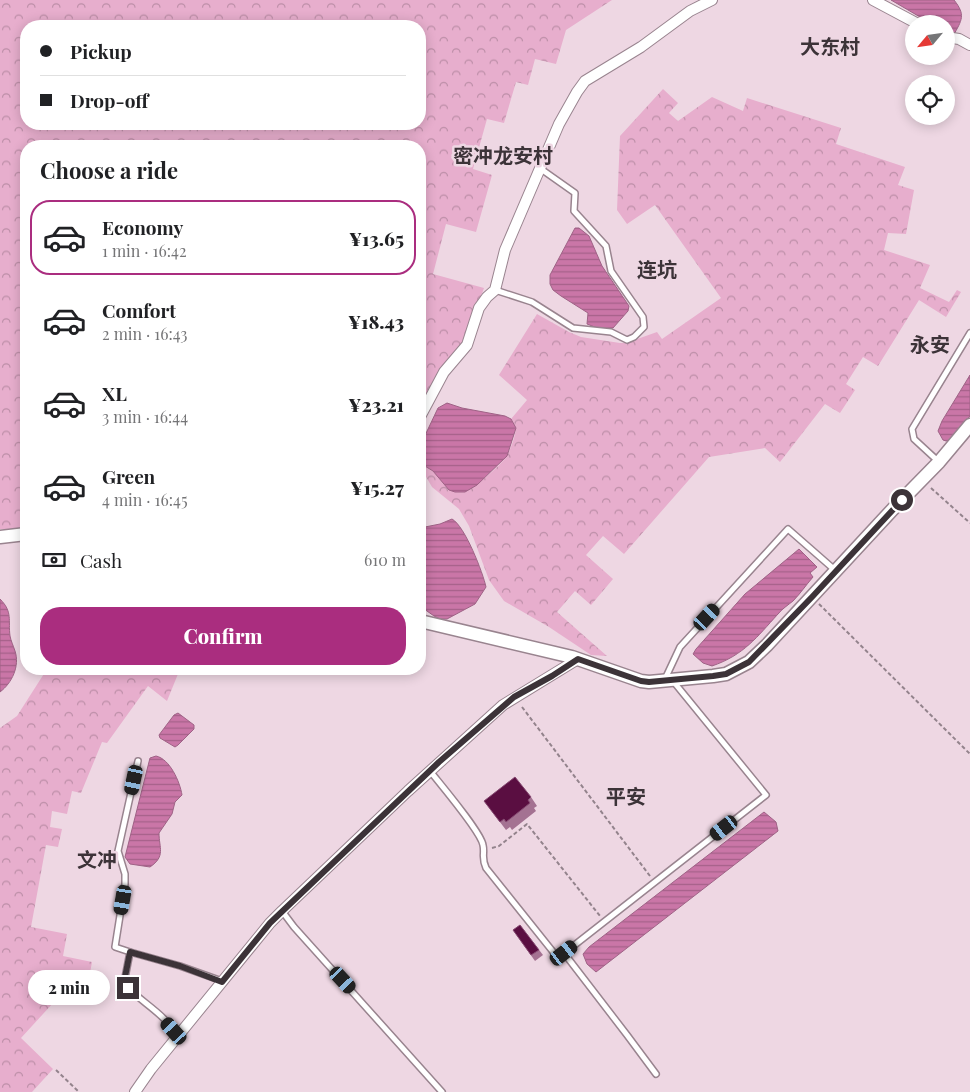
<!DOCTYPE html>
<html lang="en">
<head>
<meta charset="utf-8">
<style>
  :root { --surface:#fff; --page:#f2f2f2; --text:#202124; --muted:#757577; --line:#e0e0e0; --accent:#aa2d7f }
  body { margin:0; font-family:"Playfair Display","Noto Sans SC",serif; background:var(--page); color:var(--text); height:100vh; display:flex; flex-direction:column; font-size:19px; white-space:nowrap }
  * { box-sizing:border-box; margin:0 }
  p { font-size:16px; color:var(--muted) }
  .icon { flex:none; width:28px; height:28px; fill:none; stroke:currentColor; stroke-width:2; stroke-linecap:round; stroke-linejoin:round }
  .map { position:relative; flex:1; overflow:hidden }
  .drawer { position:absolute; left:20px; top:140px; width:406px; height:535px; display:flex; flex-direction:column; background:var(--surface); border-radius:20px; box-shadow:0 2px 12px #0003 }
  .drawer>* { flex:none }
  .hud { position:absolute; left:20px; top:20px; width:406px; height:110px; border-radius:20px; box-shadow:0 2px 12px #0003; display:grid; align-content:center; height:110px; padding:0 20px; background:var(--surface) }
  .needle { width:32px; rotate:241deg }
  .tools { position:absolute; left:905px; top:15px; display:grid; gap:10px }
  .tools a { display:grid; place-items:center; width:50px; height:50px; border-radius:50%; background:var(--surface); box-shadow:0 2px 12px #0003; font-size:25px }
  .end { position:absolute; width:22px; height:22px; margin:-11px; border:6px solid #3c3338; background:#fff; box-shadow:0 0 0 2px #fff }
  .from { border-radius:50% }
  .bubble { position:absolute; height:35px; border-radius:18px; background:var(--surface); box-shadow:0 2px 12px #0003; font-size:16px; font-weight:800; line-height:35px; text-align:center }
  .car { position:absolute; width:15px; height:30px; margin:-15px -8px; border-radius:6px; box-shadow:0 0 4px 1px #0007; background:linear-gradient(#222 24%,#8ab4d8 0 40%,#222 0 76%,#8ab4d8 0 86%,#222 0) }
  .hud b { display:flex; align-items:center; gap:18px; height:48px; font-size:19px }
  .hud b+b { border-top:1px solid var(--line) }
  .hud i { width:12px; height:12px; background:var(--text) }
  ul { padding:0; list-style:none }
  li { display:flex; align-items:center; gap:15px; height:75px; margin:0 10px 8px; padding:0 10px; border:2px solid transparent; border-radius:20px }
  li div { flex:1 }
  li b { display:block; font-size:19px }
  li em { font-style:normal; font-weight:800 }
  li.on { border-color:var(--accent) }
  li>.icon { width:45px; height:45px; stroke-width:1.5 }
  h2 { padding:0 20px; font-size:22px; line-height:60px }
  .pay { display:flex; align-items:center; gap:12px; height:55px; padding:0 20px; font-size:19px }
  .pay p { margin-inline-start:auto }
  .button { display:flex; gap:10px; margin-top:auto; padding:10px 20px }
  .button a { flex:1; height:58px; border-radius:20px; background:var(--accent); color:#fff; font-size:20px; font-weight:800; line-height:58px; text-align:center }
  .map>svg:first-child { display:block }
  .forest { fill:url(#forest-crowns); fill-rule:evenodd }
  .water { fill:url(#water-rules); stroke:#9f6286 }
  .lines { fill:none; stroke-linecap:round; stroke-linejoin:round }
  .service-casing { stroke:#99848f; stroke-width:8 }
  .minor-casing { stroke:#99848f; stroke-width:12 }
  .tertiary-casing { stroke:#99848f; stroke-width:15 }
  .path { stroke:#93838c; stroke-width:2; stroke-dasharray:4 2.5; stroke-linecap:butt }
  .service { stroke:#fff; stroke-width:5 }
  .minor { stroke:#fff; stroke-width:10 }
  .tertiary { stroke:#fff; stroke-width:12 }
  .wall { fill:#a47292 }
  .building { fill:#5a0e41; stroke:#864a72 }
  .route { stroke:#3c3338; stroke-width:6 }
  .labels { text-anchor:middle; stroke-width:5; stroke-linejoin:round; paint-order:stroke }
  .quarter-label { font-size:20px; font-weight:bold; fill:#3c3338; stroke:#eed7e3 }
</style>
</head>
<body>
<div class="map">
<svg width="970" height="1092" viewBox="0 0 970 1092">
  <defs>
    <pattern id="forest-crowns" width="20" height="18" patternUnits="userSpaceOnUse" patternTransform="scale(1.25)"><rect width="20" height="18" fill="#e7aecd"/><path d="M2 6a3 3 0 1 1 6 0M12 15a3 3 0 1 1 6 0" fill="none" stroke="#bc8ea7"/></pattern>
    <pattern id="water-rules" width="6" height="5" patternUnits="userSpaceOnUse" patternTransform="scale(1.25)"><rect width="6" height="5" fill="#ca76a7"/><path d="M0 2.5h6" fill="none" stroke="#a56189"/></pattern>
  </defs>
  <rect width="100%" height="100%" fill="#eed7e3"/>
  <g class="forest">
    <path d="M0 0H612L566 30 556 64 535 59 528 85 516 82 504 123 487 119 473 169 492 175 476 232 446 224 433 274 484 288 466 338 420 409V146H26V529H0ZM26 26H420V124H26Z"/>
    <path d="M663 89 678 103 669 113 678 121 712 97 743 111 747 98 841 128 836 144 905 167 898 185 914 190 906 234 888 233 884 250 930 265 920 288 949 302 957 290 961 292 946 317 919 300 878 366 863 357 846 384 855 390 840 413 825 404 780 462 765 448 709 457 624 554 603 536 586 555 613 579 591 605 575 591 557 612 607 656 591 655 549 627 504 601 489 580 469 526 459 509 432 487 425 475 426 467C441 474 442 487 460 492 469 494 501 465 506 457 511 449 515 437 516 428L511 419 527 400 499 375 537 314 569 332 581 337 620 343H626L657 332 662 339 721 298 655 205 627 224 617 210 620 136Z"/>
    <polygon points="47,669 180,669 167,701 148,686 107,743 102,742 81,793 72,791 67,814 52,811 50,827 62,829 58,847 46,845 31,927 67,934 63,956 92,962 88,984 54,972 39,988 54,1002 21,1038 53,1069 32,1092 0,1092 0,728 17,716"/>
  </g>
  <g class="water">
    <path d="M891 0H954C966 15 962 20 953 36L946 32V24H932Z"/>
    <polygon points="575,228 579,228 589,236 602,266 629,306 628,311 613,328 600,329 587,324 588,313 561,296 553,290 550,284 550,275"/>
    <polygon points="970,375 970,416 950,440 946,441 943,440 938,431 942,421"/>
    <polygon points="447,403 462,408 505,416 511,419 516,428 507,456 477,485 465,492 455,492 449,490 433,471 420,463 420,446 438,408"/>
    <path d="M452 519C465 526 483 573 486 587L475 604 447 619H440L434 616 420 606V528L440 524Z"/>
    <path d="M799 549 817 567 810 573 813 577C806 585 800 594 793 601 788 605 782 609 778 614 757 637 744 655 712 666L703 663 693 654 696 649 745 594Z"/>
    <path d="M0 599C13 612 8 620 10 636 11 641 13 645 15 651 20 666 12 683 0 692Z"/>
    <polygon points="178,713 194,725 194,729 178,745 175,747 160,738 159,735 174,715"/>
    <path d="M156 756C170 759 180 782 182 795L175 802 172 814 159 833C159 848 166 856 150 867L130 864 125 857 150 758Z"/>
    <polygon points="764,812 776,822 778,831 596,972 587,964 583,954 589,947"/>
  </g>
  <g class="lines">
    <defs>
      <g id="service">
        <polyline points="495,290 532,302 573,328 611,332 627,340 634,337 644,327 643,317 611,271 606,246 574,211 575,193 541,169"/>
        <polyline points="939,462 914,439 912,429 970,333"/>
        <polyline points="665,679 680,647 788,529 836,571"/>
        <path d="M138 761 118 851 125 874V884L115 947 130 952 124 983C139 1002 166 1013 177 1037"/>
        <path d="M430 771C441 785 481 832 483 845 485 854 481 857 486 868L558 958 766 795 673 681"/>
        <polyline points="282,911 294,927 442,1092"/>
        <polyline points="130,952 180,966 222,981"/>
        <polyline points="564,953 627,1035 656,1074"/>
      </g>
      <g id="minor">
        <polyline points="873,0 918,24"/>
        <polyline points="946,37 959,39 970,45"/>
        <polyline points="420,417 444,372 467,345 479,308 487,297 495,290 505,250 559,124 577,92 585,81 641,47 690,11 712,0"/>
        <polyline points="135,1092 151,1069 270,923 282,911 408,791 503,705 578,659"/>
      </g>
      <g id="tertiary">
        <polyline points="0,537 26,534"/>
        <polyline points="420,621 572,657 641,681 649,682 713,676 726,674 749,662 767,645 893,509 939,462 970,425"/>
      </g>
    </defs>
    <use href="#service" class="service-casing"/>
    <use href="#minor" class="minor-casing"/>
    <use href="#tertiary" class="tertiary-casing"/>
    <g class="path">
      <polyline points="931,488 970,523"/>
      <polyline points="819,604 970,754"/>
      <polyline points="522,707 650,876"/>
      <polyline points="492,848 499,846 527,824 600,916"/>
      <polyline points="56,1070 79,1092"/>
    </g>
    <use href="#service" class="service"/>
    <use href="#minor" class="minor"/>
    <use href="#tertiary" class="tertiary"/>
  </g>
  <g class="wall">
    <polygon points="531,797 537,806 534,808 536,811 512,830 510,827 506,830 484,801"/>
    <polygon points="520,925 543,955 535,961 513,930"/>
  </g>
  <g class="building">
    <polygon points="515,777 531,797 528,800 530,803 506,822 504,819 500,822 484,801"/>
    <polygon points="520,925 539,950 531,955 513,930"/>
  </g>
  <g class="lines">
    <polyline class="route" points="128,988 124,982 130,952 180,966 222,982 270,923 439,762 514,697 552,676 578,659 641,681 649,682 713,676 726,674 749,662 812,597 902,500"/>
  </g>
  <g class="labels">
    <g class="quarter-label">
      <text x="830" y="54">大东村</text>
      <text x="503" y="163">密冲龙安村</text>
      <text x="657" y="277">连坑</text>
      <text x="930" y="352">永安</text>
      <text x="626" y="804">平安</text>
      <text x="97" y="867">文冲</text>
    </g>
  </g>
</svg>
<div class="tools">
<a><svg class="needle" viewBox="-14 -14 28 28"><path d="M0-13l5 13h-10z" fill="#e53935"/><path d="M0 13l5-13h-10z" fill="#757577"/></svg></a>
<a><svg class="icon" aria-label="locate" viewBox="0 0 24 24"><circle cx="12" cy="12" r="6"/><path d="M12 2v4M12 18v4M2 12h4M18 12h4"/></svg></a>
</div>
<i class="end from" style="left:902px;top:500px"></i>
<i class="end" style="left:128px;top:988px"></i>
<div class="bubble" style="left:28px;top:970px;width:82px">2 min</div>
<i class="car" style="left:707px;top:617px;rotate:43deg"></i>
<i class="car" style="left:134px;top:780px;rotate:192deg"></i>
<i class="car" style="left:724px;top:828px;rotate:232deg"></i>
<i class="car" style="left:123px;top:900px;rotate:190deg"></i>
<i class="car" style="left:564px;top:953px;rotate:52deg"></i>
<i class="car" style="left:343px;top:980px;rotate:137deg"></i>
<i class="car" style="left:174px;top:1031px;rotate:318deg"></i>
<div class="hud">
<b><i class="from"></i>Pickup</b>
<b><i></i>Drop-off</b>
</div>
<section class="drawer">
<h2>Choose a ride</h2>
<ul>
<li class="on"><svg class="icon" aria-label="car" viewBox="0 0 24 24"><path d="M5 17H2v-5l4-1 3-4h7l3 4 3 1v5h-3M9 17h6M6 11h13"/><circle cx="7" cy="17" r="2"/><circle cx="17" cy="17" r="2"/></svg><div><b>Economy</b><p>1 min · 16:42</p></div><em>¥13.65</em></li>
<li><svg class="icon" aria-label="car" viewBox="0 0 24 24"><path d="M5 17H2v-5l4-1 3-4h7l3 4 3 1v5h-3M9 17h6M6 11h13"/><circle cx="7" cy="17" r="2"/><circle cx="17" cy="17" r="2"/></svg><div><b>Comfort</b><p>2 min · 16:43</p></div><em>¥18.43</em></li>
<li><svg class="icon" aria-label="car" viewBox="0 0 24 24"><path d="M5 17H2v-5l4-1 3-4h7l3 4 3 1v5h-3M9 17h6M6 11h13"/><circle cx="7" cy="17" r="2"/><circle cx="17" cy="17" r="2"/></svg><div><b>XL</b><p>3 min · 16:44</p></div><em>¥23.21</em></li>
<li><svg class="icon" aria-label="car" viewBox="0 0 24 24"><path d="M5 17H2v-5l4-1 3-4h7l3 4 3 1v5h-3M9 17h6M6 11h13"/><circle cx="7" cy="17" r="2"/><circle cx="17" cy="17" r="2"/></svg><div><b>Green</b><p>4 min · 16:45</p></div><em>¥15.27</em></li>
</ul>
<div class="pay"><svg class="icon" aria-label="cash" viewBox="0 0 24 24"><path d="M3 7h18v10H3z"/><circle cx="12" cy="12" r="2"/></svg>Cash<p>610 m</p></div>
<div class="button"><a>Confirm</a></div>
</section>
</div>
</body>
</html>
